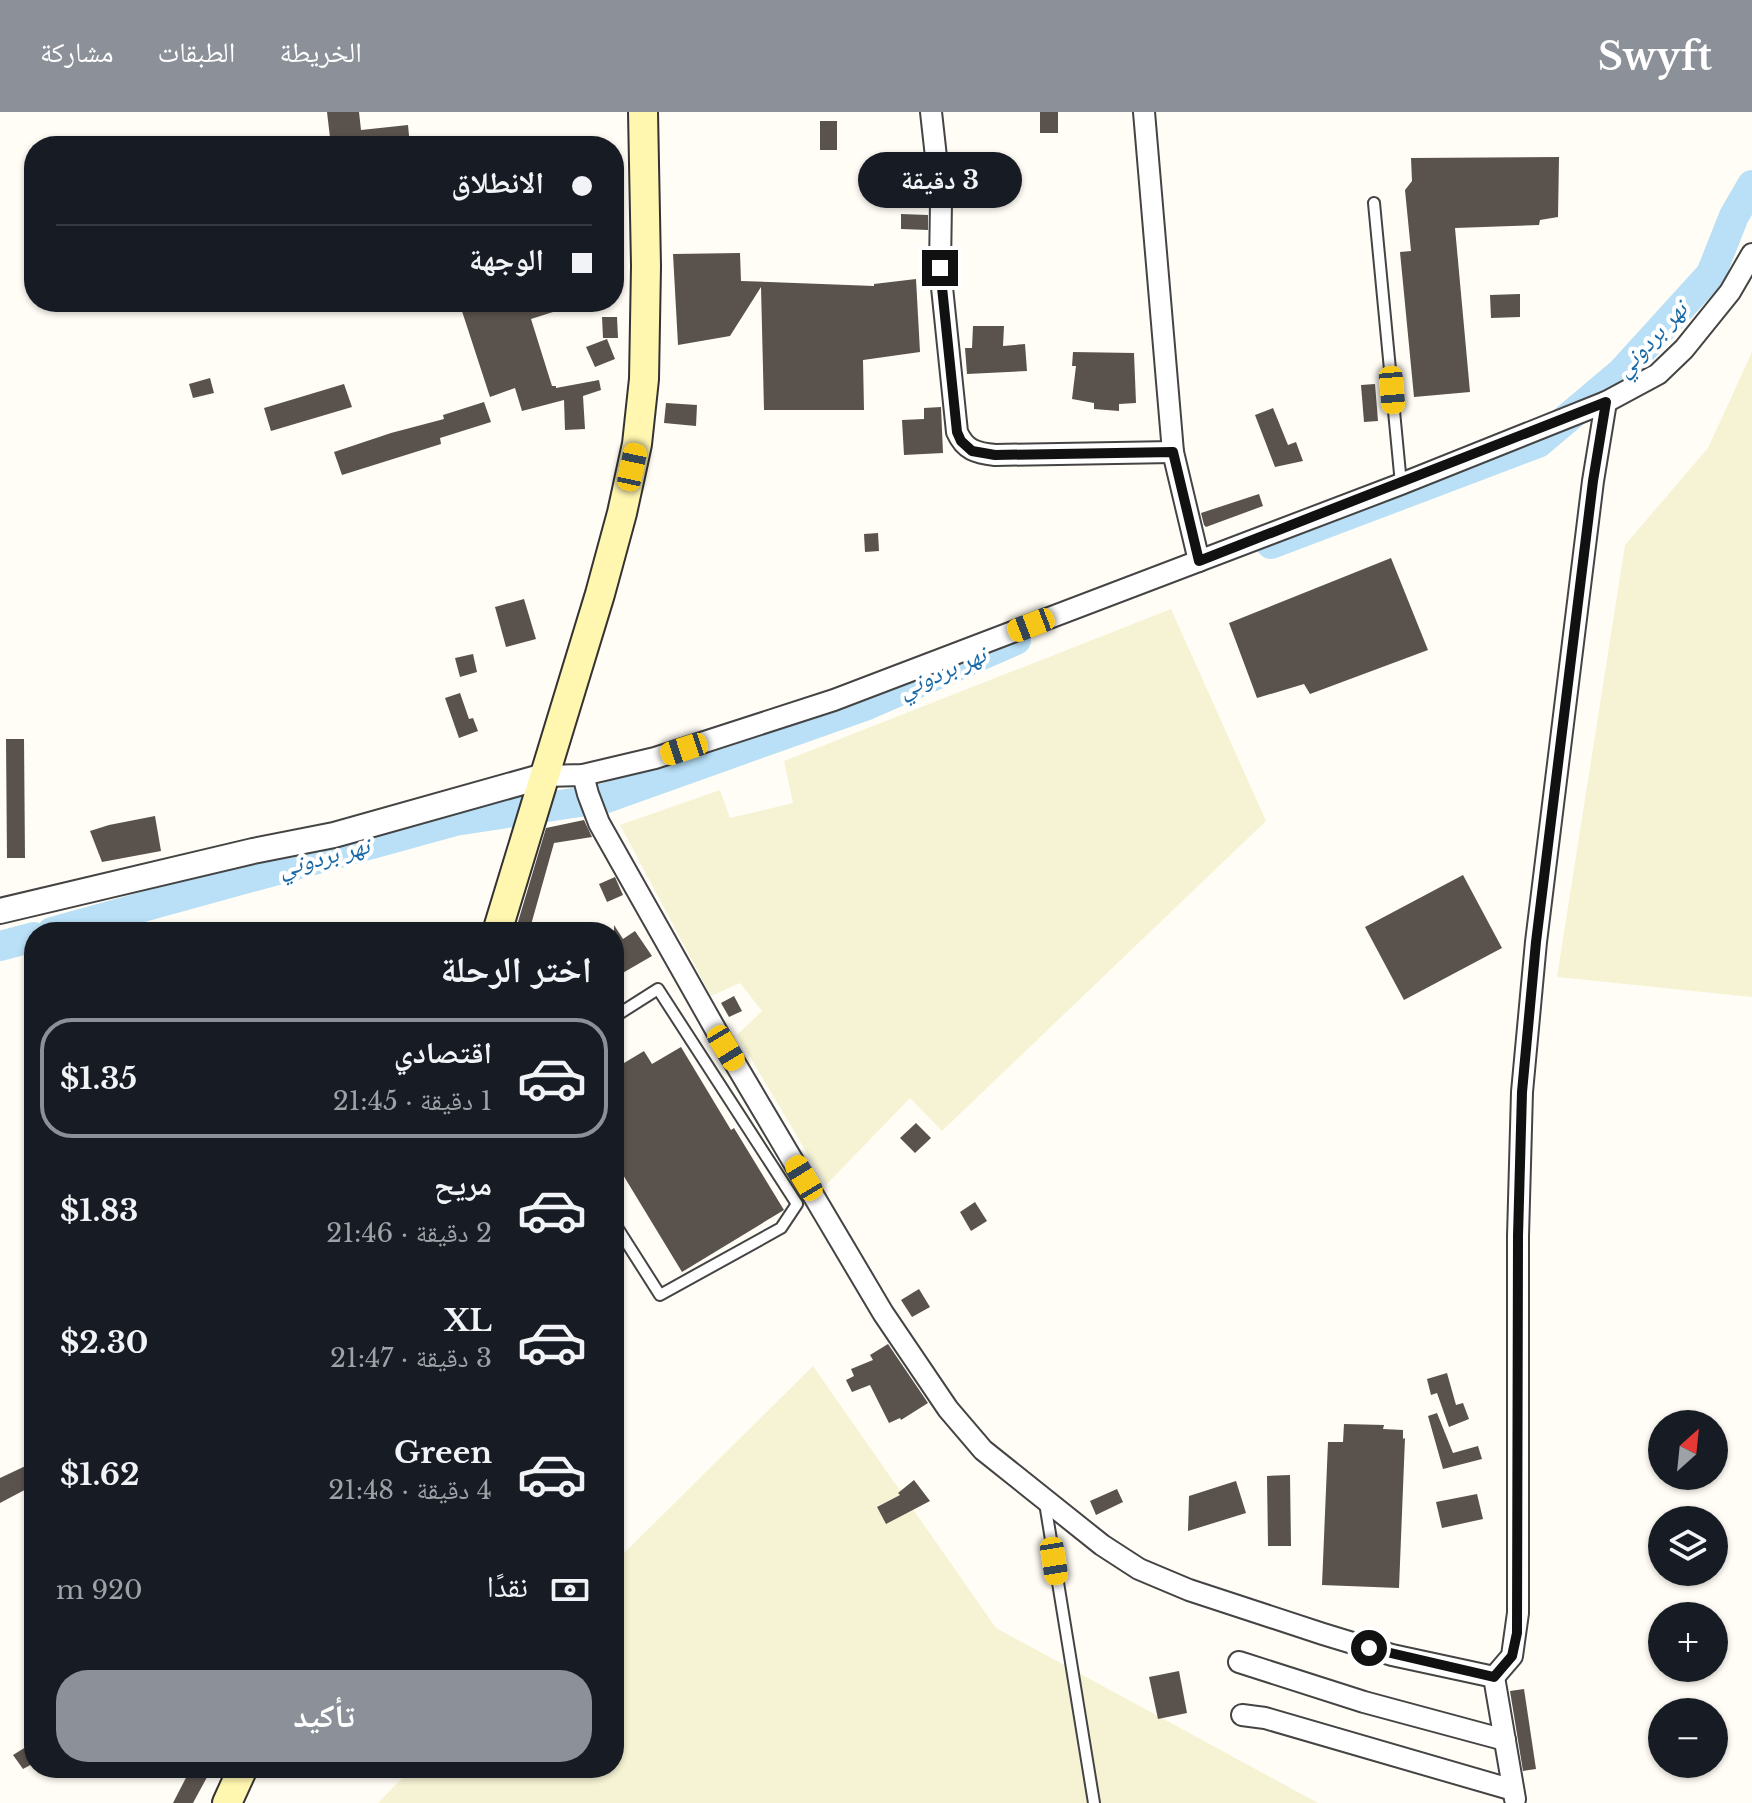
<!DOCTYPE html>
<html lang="ar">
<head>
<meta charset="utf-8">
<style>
  :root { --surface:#171b24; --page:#242831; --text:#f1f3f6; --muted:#9ea1a6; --line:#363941; --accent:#8c9099 }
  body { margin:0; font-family:"Libre Baskerville","Noto Naskh Arabic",serif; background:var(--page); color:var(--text); direction:rtl; height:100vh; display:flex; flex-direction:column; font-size:30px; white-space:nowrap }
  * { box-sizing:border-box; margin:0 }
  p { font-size:26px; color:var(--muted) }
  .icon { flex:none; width:44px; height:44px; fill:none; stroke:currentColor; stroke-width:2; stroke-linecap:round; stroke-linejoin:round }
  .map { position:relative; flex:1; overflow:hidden; direction:ltr }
  .side { position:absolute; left:24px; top:810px; width:600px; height:856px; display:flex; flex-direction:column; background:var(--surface); border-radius:32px; box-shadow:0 2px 6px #0004; direction:rtl }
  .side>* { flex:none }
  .guide { position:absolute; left:24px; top:24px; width:600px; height:176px; border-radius:32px; box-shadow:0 2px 6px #0004; direction:rtl; display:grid; align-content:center; height:176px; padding:0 32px; background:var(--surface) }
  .needle { width:52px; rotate:27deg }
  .controls { position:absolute; left:1648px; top:1298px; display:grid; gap:16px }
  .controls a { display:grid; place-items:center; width:80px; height:80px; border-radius:50%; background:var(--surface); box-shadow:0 2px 6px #0004; font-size:40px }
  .end { position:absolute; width:36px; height:36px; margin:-18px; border:10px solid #111; background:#fff; box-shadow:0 0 0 4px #fff }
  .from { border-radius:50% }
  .bubble { position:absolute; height:56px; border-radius:28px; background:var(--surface); box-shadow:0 2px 6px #0004; font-size:26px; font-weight:700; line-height:56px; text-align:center; direction:rtl }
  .car { position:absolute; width:24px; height:48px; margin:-24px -12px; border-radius:10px; box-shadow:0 0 6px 2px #0007; background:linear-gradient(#f5c518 24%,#345 0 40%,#f5c518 0 76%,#345 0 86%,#f5c518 0) }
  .guide b { display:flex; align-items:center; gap:28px; height:76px; font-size:30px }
  .guide b+b { border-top:2px solid var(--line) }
  .guide i { width:20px; height:20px; background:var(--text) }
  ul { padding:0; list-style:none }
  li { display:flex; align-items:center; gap:24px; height:120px; margin:0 16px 12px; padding:0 16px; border:4px solid transparent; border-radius:32px }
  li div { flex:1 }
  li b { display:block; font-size:30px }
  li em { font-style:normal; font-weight:700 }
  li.on { border-color:var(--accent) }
  li>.icon { width:72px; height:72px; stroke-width:1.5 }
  h2 { padding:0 32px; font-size:36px; line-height:96px }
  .pay { display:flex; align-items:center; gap:20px; height:88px; padding:0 32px; font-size:30px }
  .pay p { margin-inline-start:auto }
  .primary-button { display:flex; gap:16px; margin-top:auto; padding:16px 32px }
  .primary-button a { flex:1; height:92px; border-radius:32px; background:var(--accent); color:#fff; font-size:32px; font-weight:700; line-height:92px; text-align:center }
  header { display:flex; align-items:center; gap:48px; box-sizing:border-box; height:112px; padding:0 40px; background:var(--accent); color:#fff }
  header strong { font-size:38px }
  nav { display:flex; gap:44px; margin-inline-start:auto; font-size:28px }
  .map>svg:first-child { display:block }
  .farmland { fill:#f6f3d4 }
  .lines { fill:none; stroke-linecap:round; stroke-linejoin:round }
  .river { stroke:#b9e0f7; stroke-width:30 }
  .building { fill:#5a524d }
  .service-casing { stroke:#444; stroke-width:14 }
  .minor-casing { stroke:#444; stroke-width:24 }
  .tertiary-casing { stroke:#444; stroke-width:28 }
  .secondary-casing { stroke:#333; stroke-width:32 }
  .service { stroke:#fff; stroke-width:10 }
  .minor { stroke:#fff; stroke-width:20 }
  .tertiary { stroke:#fff; stroke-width:24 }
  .secondary { stroke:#fff6b0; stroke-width:28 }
  .route { stroke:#111; stroke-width:10 }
  .labels { text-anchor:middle; stroke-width:8; stroke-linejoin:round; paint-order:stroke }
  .water-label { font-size:24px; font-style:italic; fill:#1768a6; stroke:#fff }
</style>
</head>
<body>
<header>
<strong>Swyft</strong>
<nav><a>الخريطة</a><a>الطبقات</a><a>مشاركة</a></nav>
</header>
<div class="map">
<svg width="1752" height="1691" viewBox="0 0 1752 1691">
  <rect width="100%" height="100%" fill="#fffdf5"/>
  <g class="farmland">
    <polygon points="1752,240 1752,885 1557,865 1625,433 1708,336"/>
    <polygon points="1171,497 1266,709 942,1019 910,986 826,1073 737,923 762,899 740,871 711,884 620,713 720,678 730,706 793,691 784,649"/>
    <polygon points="813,1254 996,1516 1318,1691 378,1691 412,1656 614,1656 614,1451"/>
  </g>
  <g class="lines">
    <g class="river">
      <polyline points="1271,432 1538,331 1621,261 1711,162 1734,104 1752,73"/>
      <polyline points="52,820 455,709 606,686 867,593 1016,528"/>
      <polyline points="0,834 34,825"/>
    </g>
  </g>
  <g class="building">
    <polygon points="327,0 359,0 361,18 408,13 410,34 331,34"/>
    <rect x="1040" y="0" width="18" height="21"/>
    <rect x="820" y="9" width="17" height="29"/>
    <polygon points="1559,45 1558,105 1540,108 1539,113 1455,116 1470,280 1414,285 1400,140 1411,139 1405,78 1412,69 1411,46"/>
    <polygon points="901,102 928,103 928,118 901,117"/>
    <polygon points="740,141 741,169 874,174 874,172 916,167 920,240 863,248 864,298 764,298 761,175 730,224 678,233 673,142"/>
    <polygon points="1520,182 1520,205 1491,206 1490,183"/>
    <polygon points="459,190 574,190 575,193 531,207 552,274 556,274 556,276 599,268 601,278 583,284 585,317 565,318 564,288 522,299 515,276 490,285"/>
    <polygon points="602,205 617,205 618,226 603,226"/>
    <polygon points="973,214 1004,214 1003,234 1025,232 1027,259 967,262 965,236 972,236"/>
    <polygon points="607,227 615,247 595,255 586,235"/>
    <polygon points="1073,240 1134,241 1136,291 1119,292 1119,299 1094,297 1094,291 1072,287 1076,254 1072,254"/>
    <polygon points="210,266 214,281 193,286 189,272"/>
    <polygon points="344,272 352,295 271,319 264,296"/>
    <polygon points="1375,272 1378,309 1364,310 1361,273"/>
    <polygon points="484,290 491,310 440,326 441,332 342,363 334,340 391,321 444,307 443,303"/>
    <polygon points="666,291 697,293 696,314 664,311"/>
    <polygon points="941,295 943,341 904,343 902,308 924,307 924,296"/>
    <polygon points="1273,296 1288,333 1296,330 1303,349 1275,355 1255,303"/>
    <polygon points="1259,382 1263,394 1206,415 1204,413 1201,401"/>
    <polygon points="878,421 879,439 865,440 864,422"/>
    <polygon points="1391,446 1428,538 1310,582 1304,572 1257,586 1229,511"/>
    <polygon points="524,487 536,527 506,535 495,495"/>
    <polygon points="473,542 477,560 460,565 455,546"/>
    <polygon points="460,581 469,607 473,606 478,619 459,626 445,586"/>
    <polygon points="6,627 24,627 25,746 7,746"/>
    <polygon points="155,704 161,739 102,750 90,719 109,713"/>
    <polygon points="584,708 592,725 554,731 529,820 515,820 546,716"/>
    <polygon points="1463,763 1502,836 1404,888 1365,815"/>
    <polygon points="615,765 623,783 607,790 599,772"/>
    <polygon points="614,813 623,827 635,819 652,844 614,866"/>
    <polygon points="734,884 742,899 729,905 721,891"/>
    <polygon points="681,935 731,1018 734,1016 784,1098 682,1160 614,1048 614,975 621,971 614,957 644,939 652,952"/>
    <polygon points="916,1011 931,1026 915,1041 900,1026"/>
    <polygon points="975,1090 987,1109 971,1119 960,1100"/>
    <polygon points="919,1177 930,1195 912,1205 901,1188"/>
    <polygon points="888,1232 928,1291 901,1308 900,1306 889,1311 870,1273 852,1280 846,1268 854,1264 851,1257 873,1248 870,1243"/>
    <polygon points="1447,1261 1456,1293 1463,1291 1469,1307 1449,1315 1437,1281 1431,1283 1427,1267"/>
    <polygon points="1437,1301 1453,1341 1478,1334 1482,1347 1443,1357 1428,1304"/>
    <polygon points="1344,1312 1384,1313 1383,1317 1403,1318 1403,1327 1405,1326 1399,1476 1322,1473 1328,1330 1343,1330"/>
    <polygon points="34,1350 34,1373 0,1391 0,1366"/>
    <polygon points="1290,1363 1291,1434 1268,1434 1267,1364"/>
    <polygon points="914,1368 930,1389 886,1412 877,1395 900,1383 898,1381"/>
    <polygon points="1236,1369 1246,1401 1188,1419 1189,1384"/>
    <polygon points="1117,1377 1123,1390 1096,1403 1090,1389"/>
    <polygon points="1477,1382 1483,1407 1442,1416 1436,1390"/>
    <polygon points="1179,1559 1187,1601 1158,1607 1149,1565"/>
    <polygon points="1524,1577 1536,1657 1523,1659 1510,1579"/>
    <polygon points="34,1630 34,1651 23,1657 13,1643"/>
    <polygon points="191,1656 212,1656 193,1691 173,1691"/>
  </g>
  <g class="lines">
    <defs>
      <g id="service">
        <polyline points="1374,91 1401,372"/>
        <polyline points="614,905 658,877 797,1092 781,1116 660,1183 618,1117 614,1118"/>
        <polyline points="1045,1391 1094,1691"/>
      </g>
      <g id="minor">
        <path d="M931 0 941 90 940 156 957 320C965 338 976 341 995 343L1173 340"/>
        <polyline points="1144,0 1173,340 1199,449"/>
        <polyline points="583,663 588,682 599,711 726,936 883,1201 948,1297 983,1338 1102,1433 1139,1457 1189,1478 1323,1522 1392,1543 1494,1565"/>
        <polyline points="544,664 583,663 655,646 834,588 1401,372 1606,290 1658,262 1684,237 1730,180 1752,142"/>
        <polyline points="1239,1550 1364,1590 1505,1628"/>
        <polyline points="1494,1565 1512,1544 1518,1501 1518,1124 1522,980 1536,830 1593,369 1606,290"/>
        <polyline points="1494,1565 1515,1687"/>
        <polyline points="1242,1603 1265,1606 1513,1678"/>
      </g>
      <polyline id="tertiary" points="0,799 253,739 334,723 544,664"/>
      <g id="secondary">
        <polyline points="497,820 600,482 622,401 637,332 644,267 646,154 643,0"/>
        <polyline points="227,1691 243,1656"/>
      </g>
    </defs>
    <use href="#service" class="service-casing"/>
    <use href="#minor" class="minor-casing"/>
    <use href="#tertiary" class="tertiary-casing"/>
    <use href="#secondary" class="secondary-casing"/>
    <use href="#service" class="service"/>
    <use href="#minor" class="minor"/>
    <use href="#tertiary" class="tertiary"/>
    <use href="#secondary" class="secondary"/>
  </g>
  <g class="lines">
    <polyline class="route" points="940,156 957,320 961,329 972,339 995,343 1173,340 1199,449 1606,290 1593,369 1536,830 1522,980 1518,1124 1517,1521 1512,1544 1494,1565 1369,1536"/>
  </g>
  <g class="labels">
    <g class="water-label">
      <text transform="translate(1651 227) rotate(-47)" y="8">نهر بردوني</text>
      <text transform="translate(942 560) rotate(-24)" y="8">نهر بردوني</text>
      <text transform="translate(324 745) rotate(-15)" y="8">نهر بردوني</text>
    </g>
  </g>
</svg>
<div class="controls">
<a><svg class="needle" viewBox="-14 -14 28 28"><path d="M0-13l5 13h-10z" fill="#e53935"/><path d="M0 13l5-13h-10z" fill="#9ea1a6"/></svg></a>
<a><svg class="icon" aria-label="layers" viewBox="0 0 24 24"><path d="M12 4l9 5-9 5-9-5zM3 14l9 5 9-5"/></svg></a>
<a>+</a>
<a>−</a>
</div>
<i class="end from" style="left:1369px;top:1536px"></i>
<i class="end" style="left:940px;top:156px"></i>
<div class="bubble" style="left:858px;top:40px;width:164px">3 دقيقة</div>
<i class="car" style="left:1392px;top:278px;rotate:175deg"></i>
<i class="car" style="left:632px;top:355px;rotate:12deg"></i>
<i class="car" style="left:1031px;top:513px;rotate:249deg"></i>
<i class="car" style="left:684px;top:637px;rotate:252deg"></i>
<i class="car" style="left:726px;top:936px;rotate:149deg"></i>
<i class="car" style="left:804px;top:1066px;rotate:329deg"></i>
<i class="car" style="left:1054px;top:1449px;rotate:171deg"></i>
<div class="guide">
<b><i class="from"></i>الانطلاق</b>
<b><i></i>الوجهة</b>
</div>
<section class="side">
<h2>اختر الرحلة</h2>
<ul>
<li class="on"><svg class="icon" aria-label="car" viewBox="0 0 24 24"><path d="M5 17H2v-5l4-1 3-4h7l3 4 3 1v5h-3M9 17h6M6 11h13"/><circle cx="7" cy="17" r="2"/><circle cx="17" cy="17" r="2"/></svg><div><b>اقتصادي</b><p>1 دقيقة · 21:45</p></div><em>$1.35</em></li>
<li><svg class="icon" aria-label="car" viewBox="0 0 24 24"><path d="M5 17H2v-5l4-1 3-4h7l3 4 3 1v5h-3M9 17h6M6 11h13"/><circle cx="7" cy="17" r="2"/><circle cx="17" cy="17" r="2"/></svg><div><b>مريح</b><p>2 دقيقة · 21:46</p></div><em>$1.83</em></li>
<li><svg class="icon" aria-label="car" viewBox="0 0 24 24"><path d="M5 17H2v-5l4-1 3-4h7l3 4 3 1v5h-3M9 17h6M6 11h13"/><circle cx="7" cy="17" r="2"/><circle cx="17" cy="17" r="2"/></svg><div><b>XL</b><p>3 دقيقة · 21:47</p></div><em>$2.30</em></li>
<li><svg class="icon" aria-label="car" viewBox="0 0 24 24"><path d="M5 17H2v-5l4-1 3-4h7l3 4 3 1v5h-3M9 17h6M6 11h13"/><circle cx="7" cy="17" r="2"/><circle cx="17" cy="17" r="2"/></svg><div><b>Green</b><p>4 دقيقة · 21:48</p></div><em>$1.62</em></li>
</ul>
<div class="pay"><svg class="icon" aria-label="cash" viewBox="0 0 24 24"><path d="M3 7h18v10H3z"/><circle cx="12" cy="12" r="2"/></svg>نقدًا<p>920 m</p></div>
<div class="primary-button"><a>تأكيد</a></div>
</section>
</div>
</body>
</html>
